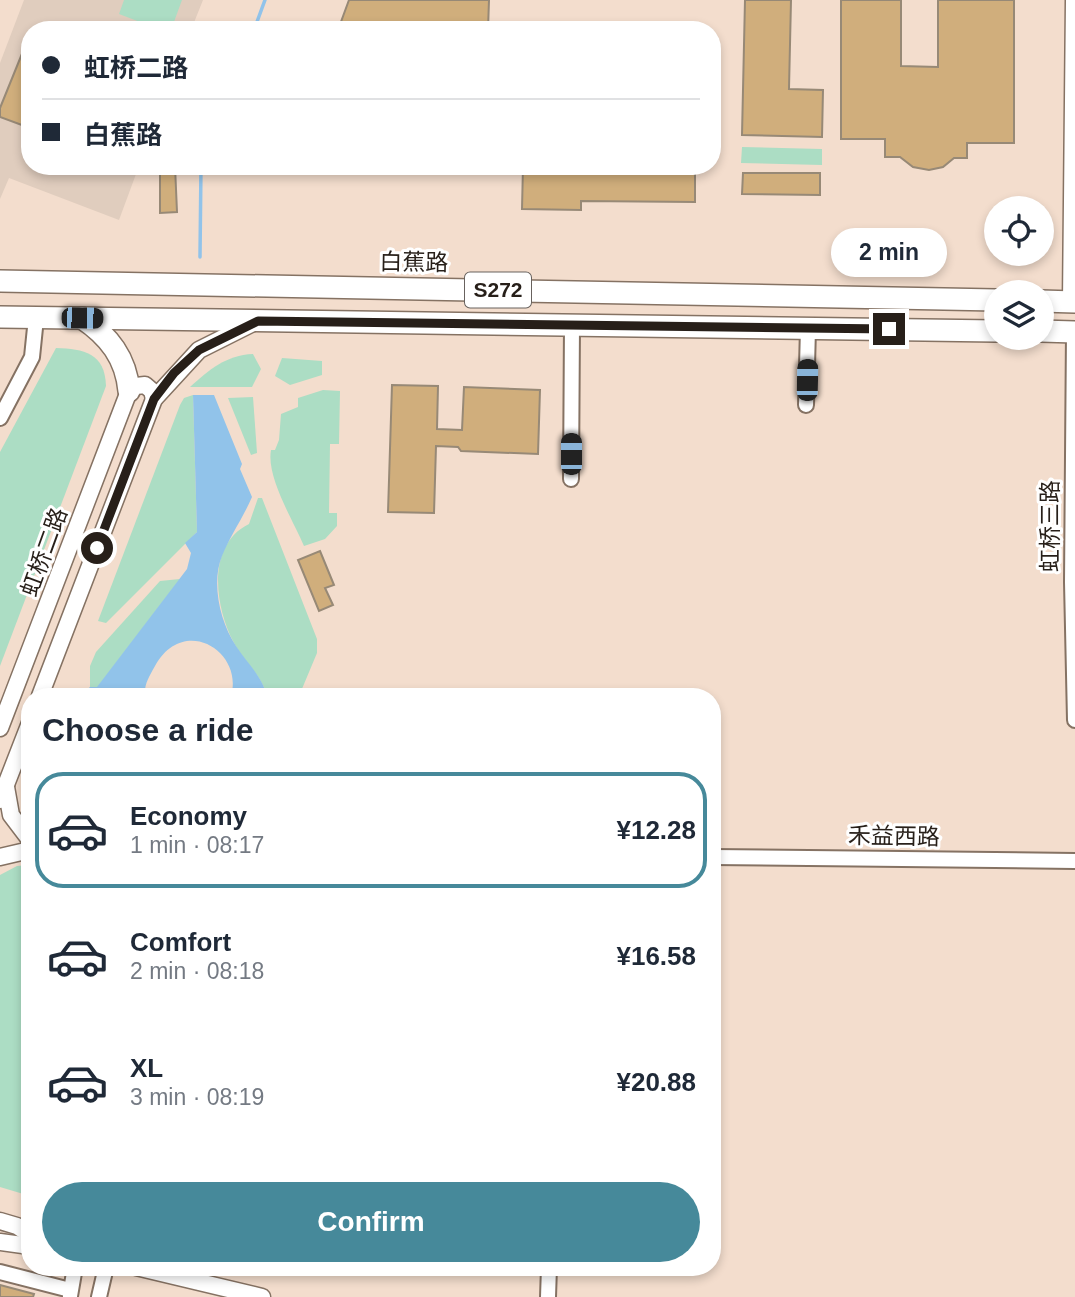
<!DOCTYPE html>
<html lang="en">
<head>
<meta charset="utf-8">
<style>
  :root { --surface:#fff; --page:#f2f2f3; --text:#1f2937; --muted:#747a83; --line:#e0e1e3; --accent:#46899a }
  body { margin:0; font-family:Helvetica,"Noto Sans SC",sans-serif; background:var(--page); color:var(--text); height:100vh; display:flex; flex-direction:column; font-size:26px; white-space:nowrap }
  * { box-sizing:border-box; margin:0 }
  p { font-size:23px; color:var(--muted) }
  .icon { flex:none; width:38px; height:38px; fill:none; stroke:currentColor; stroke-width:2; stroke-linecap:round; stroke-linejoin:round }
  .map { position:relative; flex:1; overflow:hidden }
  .side { position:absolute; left:21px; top:688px; width:700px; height:588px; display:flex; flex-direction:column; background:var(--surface); border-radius:28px; box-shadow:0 4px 10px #0003 }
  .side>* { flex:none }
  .guide { position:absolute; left:21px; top:21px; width:700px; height:154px; border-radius:28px; box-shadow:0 4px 10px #0003; display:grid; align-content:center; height:154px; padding:0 21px; background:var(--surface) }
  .fabs { position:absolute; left:984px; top:196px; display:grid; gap:14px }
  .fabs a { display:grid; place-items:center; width:70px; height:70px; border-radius:50%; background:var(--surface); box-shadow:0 4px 10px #0003; font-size:35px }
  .end { position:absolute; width:32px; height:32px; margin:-16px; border:9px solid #271f19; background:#fff; box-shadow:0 0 0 4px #fff }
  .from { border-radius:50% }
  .bubble { position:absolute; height:49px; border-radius:24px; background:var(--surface); box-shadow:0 4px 10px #0003; font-size:23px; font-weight:700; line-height:49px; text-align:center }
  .car { position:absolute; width:21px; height:42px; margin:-21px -10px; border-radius:9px; box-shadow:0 0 5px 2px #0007; background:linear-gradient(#222 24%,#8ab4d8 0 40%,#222 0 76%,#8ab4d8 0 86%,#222 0) }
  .guide b { display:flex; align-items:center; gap:24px; height:66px; font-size:26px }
  .guide b+b { border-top:2px solid var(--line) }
  .guide i { width:18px; height:18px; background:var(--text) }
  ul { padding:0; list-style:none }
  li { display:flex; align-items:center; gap:21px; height:116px; margin:0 14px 10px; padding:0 7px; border:4px solid transparent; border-radius:28px }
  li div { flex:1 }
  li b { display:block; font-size:26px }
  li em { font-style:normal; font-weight:700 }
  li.active { border-color:var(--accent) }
  li>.icon { width:63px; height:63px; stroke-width:1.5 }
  h2 { padding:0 21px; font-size:32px; line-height:84px }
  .button { display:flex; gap:14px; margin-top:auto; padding:14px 21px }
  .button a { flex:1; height:80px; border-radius:42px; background:var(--accent); color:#fff; font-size:28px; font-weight:700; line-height:80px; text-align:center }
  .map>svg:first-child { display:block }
  .industrial { fill:#e0cdbe }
  .green { fill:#acddc4 }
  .water { fill:#91c3ea }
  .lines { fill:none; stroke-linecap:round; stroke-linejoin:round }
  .stream { stroke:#91c3ea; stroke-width:3.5 }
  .building { fill:#d0ae7c; stroke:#978976; stroke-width:2 }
  .minor-casing { stroke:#857263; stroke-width:18 }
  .tertiary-casing { stroke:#857263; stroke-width:19 }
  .primary-casing { stroke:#857263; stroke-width:24 }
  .minor { stroke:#fff; stroke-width:14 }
  .tertiary { stroke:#fff; stroke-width:16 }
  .primary { stroke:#fff; stroke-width:21 }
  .route { stroke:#271f19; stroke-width:9 }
  .labels { text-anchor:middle; stroke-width:6; stroke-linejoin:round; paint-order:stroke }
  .shield { fill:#fff; stroke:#68625e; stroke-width:2 }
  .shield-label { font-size:21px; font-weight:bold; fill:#271f19 }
  .street-label { font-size:23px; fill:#271f19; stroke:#fff }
</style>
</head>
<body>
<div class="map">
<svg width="1075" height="1297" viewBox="0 0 1075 1297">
  <rect width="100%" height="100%" fill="#f3ddcd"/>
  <polygon class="industrial" points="24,0 203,0 191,30 30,30 30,166 139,166 119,220 9,178 0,199 0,63"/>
  <g class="green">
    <polygon points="124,0 182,0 171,30 161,30 119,14"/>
    <polygon points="742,147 822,149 822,165 741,163"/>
    <path d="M56 348C84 349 105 353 106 386L0 666V452Z"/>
    <path d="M253 354 261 369 252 387H190C209 370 226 355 253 354Z"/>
    <polygon points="282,358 322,361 322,375 290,385 275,376"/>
    <path d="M323 390 340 391 339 444H330L329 513H337V526L325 539 304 546C293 520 266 477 271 450H275L279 440 281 414 298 407V398Z"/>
    <polygon points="193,395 197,532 106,623 98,621 180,405 184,398"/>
    <polygon points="253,397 257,453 251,455 228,398"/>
    <path d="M258 498H262L317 639V653L299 696H267C262 675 243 661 233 641 215 606 206 545 249 524Z"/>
    <polygon points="180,579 97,688 90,687 90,666 96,652 160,581"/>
    <polygon points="30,865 30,1196 0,1187 0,875 17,866"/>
  </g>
  <path class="water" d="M193 395H214L242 464 240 469 252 497C243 518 230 536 222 556 211 583 220 622 236 646 247 663 262 676 267 696H231C244 652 184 614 155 666 149 677 144 684 145 696H80L90 687H97L187 569 191 553 185 543 197 532Z"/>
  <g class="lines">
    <g class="stream">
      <polyline points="254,30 265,0"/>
      <polyline points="200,257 201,166"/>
    </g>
  </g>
  <g class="building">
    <polygon points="349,0 489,0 488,30 338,30"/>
    <polygon points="745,0 791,0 789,89 823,90 822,137 742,135"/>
    <polygon points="841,0 901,0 901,66 938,67 938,0 1014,0 1014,143 967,143 967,158 954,158 943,167 929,170 913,167 900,157 885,157 885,139 841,139"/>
    <polygon points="30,34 30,128 0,117 0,108"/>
    <polygon points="160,166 175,166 177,212 160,213"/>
    <polygon points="523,166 695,166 695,202 581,201 581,210 522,209"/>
    <polygon points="743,173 820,173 820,195 742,194"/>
    <polygon points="392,385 438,386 437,429 462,430 464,387 540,390 538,454 461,451 458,447 436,446 434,513 388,512"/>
    <polygon points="320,551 334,585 325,588 333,605 319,611 298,560"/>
    <polygon points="0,1285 34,1294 33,1297 0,1297"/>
  </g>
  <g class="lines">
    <defs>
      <g id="minor">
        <polyline points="1074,332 1072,582 1075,720"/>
        <polyline points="806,405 808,328"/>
        <polyline points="0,418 32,357 36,318"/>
        <polyline points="571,479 572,325"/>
        <polyline points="712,857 1075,861"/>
        <polyline points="0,1272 70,1290"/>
        <polyline points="70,1296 75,1267"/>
        <polyline points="99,1297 106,1267"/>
        <polyline points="548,1297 549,1267"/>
      </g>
      <g id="tertiary">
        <polyline points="1071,302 1074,0"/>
        <polyline points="40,696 154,399 199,350 253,323"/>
        <polyline points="0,728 129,391 136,386 145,385 152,391 154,399"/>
        <polyline points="6,787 11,815 30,840"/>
        <polyline points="0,800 30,723"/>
        <polyline points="0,857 30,850"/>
        <polyline points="0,1221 17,1226 30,1235"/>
        <polyline points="0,1242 30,1246"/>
        <polyline points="136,1267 262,1297"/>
      </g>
      <g id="primary">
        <polyline points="0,281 996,300"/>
        <polyline points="1041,301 1075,302"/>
        <polyline points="0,317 996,331"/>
        <path d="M82 318C109 336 126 358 129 391"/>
        <polyline points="1041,331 1075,332"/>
      </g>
    </defs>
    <use href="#minor" class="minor-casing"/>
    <use href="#tertiary" class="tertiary-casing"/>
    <use href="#primary" class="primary-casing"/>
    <use href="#minor" class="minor"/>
    <use href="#tertiary" class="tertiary"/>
    <use href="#primary" class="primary"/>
  </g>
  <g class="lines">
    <polyline class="route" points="97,548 154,399 174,373 199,350 258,321 889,329"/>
  </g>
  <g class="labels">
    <rect class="shield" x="465" y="272.5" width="66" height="35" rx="5"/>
    <g class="shield-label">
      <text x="498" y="297">S272</text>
    </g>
    <g class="street-label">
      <text transform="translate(414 262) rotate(1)" y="8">白蕉路</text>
      <text transform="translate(1050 526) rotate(-90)" y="8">虹桥三路</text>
      <text transform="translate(44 552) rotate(-70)" y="8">虹桥二路</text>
      <text transform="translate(894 836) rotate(1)" y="8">禾益西路</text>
    </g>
  </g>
</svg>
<div class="fabs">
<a><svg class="icon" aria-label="locate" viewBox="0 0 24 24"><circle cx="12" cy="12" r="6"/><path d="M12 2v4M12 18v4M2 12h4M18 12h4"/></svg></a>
<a><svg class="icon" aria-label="layers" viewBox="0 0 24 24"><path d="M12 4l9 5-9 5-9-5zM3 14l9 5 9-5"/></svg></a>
</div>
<i class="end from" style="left:97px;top:548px"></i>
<i class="end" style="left:889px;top:329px"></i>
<div class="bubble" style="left:831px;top:228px;width:116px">2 min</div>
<i class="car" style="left:82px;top:318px;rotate:91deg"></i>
<i class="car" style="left:807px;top:380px;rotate:1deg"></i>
<i class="car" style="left:571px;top:454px;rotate:0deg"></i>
<div class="guide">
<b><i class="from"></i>虹桥二路</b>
<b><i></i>白蕉路</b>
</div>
<section class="side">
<h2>Choose a ride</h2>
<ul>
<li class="active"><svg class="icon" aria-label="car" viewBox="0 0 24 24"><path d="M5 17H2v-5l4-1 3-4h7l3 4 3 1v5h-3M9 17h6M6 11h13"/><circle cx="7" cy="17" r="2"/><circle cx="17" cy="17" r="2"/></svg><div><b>Economy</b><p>1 min · 08:17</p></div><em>¥12.28</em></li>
<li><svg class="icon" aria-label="car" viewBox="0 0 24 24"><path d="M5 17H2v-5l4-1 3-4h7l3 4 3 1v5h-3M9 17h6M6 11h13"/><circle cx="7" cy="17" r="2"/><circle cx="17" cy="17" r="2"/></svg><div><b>Comfort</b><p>2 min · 08:18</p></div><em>¥16.58</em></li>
<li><svg class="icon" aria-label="car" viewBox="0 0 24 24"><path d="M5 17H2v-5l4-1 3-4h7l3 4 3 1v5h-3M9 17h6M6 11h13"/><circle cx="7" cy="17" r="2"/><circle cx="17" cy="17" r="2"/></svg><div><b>XL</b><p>3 min · 08:19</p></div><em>¥20.88</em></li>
</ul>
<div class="button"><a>Confirm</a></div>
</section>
</div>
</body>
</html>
